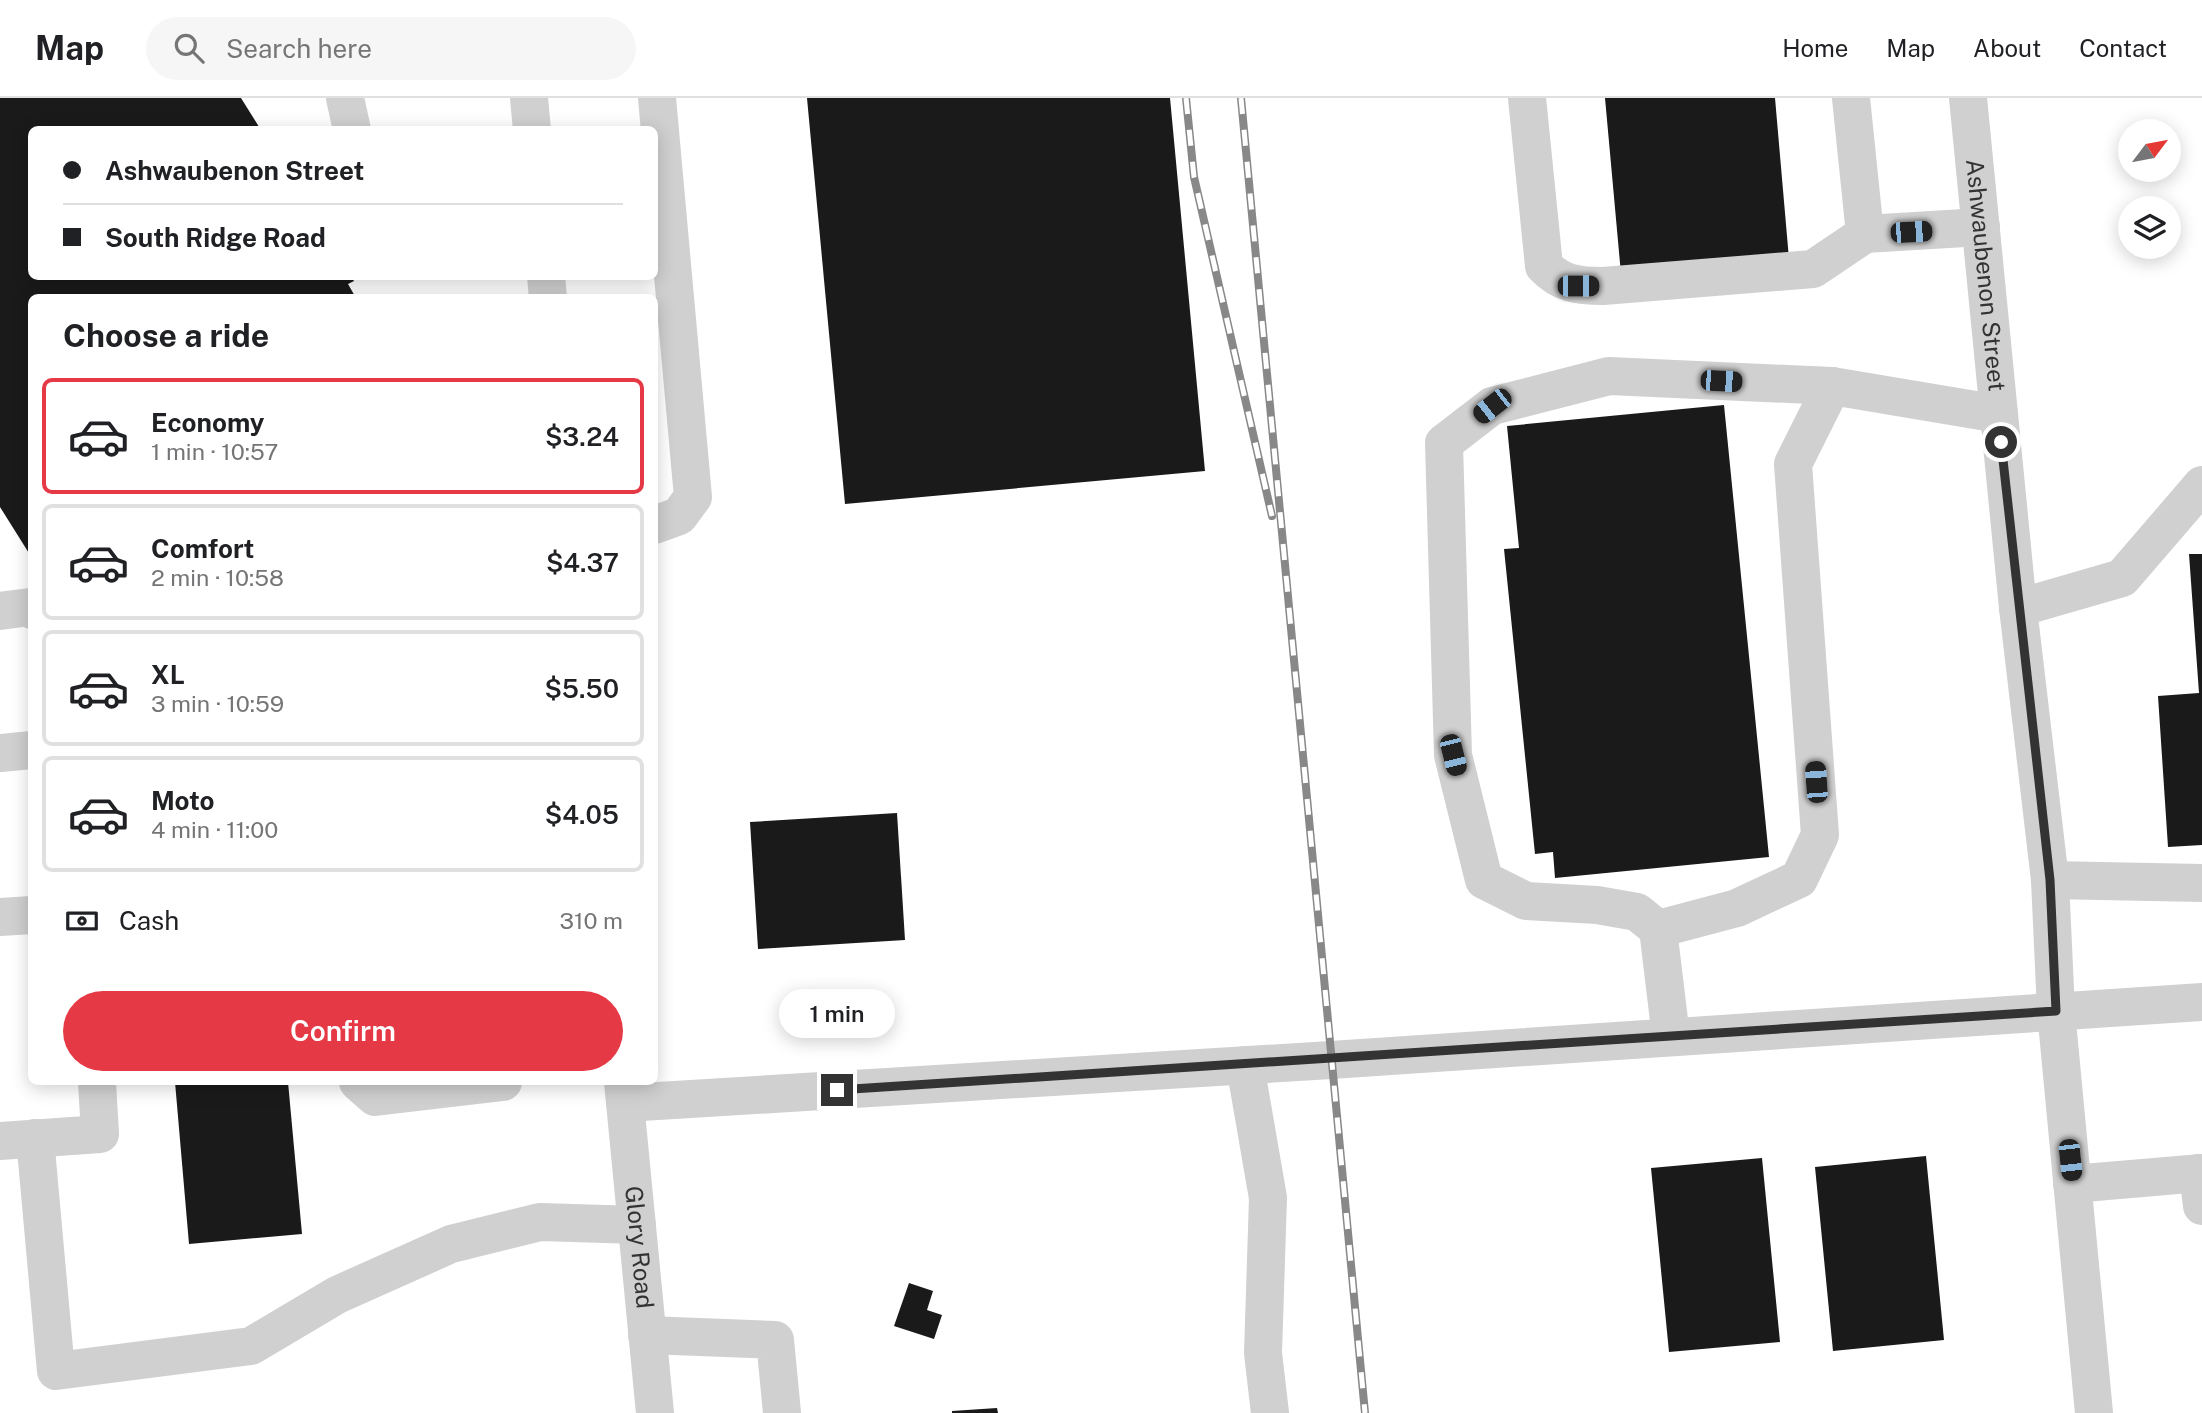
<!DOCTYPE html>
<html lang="en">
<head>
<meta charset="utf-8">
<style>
  :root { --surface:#fff; --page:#f6f6f6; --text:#202124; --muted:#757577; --line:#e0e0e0; --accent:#e63946 }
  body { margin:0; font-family:"Public Sans",sans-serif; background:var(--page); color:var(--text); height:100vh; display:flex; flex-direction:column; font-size:26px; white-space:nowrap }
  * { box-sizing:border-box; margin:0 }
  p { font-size:23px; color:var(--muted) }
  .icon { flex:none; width:38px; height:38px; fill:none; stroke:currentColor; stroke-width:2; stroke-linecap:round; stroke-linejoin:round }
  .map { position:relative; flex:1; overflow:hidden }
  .drawer { position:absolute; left:28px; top:196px; width:630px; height:791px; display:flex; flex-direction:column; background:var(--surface); border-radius:10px; box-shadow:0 4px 18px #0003 }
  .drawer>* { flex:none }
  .banner { position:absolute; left:28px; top:28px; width:630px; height:154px; border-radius:10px; box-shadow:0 4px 18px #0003; display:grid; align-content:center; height:154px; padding:0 35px; background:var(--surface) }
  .needle { width:46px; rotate:58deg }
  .fabs { position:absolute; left:2118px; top:21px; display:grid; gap:14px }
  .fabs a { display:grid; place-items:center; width:63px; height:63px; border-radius:50%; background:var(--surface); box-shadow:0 4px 18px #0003; font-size:35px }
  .end { position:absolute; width:32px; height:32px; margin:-16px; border:9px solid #333; background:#fff; box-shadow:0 0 0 4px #fff }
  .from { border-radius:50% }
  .bubble { position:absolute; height:49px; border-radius:24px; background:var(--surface); box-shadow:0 4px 18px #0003; font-size:23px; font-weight:600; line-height:49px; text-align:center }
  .car { position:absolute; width:21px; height:42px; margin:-21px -10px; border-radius:9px; box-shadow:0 0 5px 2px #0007; background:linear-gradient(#222 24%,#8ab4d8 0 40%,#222 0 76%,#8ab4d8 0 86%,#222 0) }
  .banner b { display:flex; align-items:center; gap:24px; height:66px; font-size:26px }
  .banner b+b { border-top:2px solid var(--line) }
  .banner i { width:18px; height:18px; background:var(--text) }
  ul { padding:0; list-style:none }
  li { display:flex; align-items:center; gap:21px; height:116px; margin:0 14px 10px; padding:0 21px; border:4px solid var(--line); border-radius:10px }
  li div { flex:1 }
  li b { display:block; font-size:26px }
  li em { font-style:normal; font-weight:600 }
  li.current { border-color:var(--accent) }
  li>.icon { width:63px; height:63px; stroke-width:1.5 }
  h2 { padding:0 35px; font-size:32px; line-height:84px }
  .pay { display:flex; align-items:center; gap:18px; height:77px; padding:0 35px; font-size:26px }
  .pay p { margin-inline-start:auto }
  .button { display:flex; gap:14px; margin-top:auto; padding:14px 35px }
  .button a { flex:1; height:80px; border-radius:42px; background:var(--accent); color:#fff; font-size:28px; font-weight:600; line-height:80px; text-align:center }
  header { display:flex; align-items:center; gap:42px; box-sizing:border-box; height:98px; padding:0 35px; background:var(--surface); border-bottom:2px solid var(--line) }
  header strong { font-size:33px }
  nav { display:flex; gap:38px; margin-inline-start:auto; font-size:24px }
  .search { width:490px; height:63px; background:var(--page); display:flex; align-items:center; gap:18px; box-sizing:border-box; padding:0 24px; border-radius:38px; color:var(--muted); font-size:26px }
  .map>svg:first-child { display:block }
  .building { fill:#1a1a1a }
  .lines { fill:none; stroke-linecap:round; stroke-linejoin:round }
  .minor { stroke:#d0d0d0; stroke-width:38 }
  .rail-casing { stroke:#888; stroke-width:8 }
  .rail { stroke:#fff; stroke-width:5; stroke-dasharray:16; stroke-linecap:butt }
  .route { stroke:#333; stroke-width:9 }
  .labels { text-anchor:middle; stroke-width:7; stroke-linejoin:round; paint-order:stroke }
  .street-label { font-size:24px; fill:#333; stroke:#fff }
</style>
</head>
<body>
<header>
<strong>Map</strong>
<div class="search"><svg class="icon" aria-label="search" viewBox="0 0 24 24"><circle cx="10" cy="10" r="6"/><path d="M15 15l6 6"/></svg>Search here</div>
<nav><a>Home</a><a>Map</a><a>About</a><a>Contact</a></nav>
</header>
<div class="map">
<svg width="2202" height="1315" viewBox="0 0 2202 1315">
  <rect width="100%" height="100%" fill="#fff"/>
  <g class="building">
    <polygon points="0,0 241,0 261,32 32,32 32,178 351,178 354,183 348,186 356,200 32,200 32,460 0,409"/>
    <polygon points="807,0 1170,0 1205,373 845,406"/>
    <polygon points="1605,0 1775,0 1789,161 1621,176"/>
    <polygon points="1724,307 1769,759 1555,780 1553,754 1535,756 1504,451 1519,450 1507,328"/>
    <polygon points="2189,456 2202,456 2202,747 2168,749 2158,598 2199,595"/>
    <polygon points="897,715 905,842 758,851 750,724"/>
    <polygon points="175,984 288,984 302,1136 189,1146"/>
    <polygon points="1926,1058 1944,1242 1833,1253 1815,1069"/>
    <polygon points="1762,1060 1780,1244 1669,1254 1651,1070"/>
    <polygon points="909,1185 933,1193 927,1212 942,1217 934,1241 894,1228"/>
    <polygon points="997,1310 998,1315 952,1315 952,1313"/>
  </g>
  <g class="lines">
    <g class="minor">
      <polyline points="345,0 352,32"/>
      <polyline points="529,0 532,32"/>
      <path d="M1527 0 1544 168C1561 186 1578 188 1603 188L1813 171 1865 136"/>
      <polyline points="1851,0 1865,136 1981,129"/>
      <path id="s1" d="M1968 0 2018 510 2050 782 2056 913 2094 1315"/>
      <polyline points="546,178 548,200"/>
      <polyline points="654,427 679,418 693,399 657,0"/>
      <polyline points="2018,510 2122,480 2202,387"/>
      <polyline points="0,513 30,509 32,512"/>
      <polyline points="0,655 32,652"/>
      <polyline points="2050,782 2202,785"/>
      <polyline points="0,819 32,817"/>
      <polyline points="1658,831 1737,810 1799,781 1820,737 1793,366 1832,288"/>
      <polyline points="1671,939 1658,831 1637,814 1597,807 1526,803 1484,782 1453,657 1444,345 1492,308 1609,278 1832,288 1999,316"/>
      <polyline points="1245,967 1268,1100 1263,1255 1270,1315"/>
      <polyline points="358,984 375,999 503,984"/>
      <path id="s2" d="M623 984 655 1315"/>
      <polyline points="625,1005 1331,962 2202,904"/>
      <polyline points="35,1040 56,1273 251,1248 337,1197 451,1146 540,1124 637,1127"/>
      <polyline points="0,1043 100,1036 97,984"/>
      <polyline points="2198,1075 2202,1108"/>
      <polyline points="2072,1086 2202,1075"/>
      <polyline points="647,1237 775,1242 782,1315"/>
    </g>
    <defs>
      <g id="rail">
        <polyline points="1186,0 1194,79 1272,418"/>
        <polyline points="1241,0 1365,1315"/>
      </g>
    </defs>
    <use href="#rail" class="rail-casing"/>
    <use href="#rail" class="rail"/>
  </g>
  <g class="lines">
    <polyline class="route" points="837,992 2056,913 2050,782 2001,344"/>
  </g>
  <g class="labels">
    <g class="street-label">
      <text dy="8" stroke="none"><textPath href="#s1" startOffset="178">Ashwaubenon Street</textPath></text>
      <text dy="8" stroke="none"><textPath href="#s2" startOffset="166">Glory Road</textPath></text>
    </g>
  </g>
</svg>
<div class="fabs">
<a><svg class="needle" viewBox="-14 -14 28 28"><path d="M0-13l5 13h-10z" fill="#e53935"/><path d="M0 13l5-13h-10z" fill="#757577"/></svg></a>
<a><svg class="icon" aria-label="layers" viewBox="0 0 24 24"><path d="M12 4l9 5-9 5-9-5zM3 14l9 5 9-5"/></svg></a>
</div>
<i class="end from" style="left:2001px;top:344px"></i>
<i class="end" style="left:837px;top:992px"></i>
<div class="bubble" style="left:779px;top:891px;width:116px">1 min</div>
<i class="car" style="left:1911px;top:134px;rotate:87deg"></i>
<i class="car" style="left:1578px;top:188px;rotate:90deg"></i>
<i class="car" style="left:1721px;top:283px;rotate:93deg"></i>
<i class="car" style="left:1492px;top:308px;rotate:232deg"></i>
<i class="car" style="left:1453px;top:657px;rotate:166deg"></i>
<i class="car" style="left:1816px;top:684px;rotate:356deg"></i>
<i class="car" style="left:2070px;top:1062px;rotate:174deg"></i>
<div class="banner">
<b><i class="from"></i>Ashwaubenon Street</b>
<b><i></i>South Ridge Road</b>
</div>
<section class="drawer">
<h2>Choose a ride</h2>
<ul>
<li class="current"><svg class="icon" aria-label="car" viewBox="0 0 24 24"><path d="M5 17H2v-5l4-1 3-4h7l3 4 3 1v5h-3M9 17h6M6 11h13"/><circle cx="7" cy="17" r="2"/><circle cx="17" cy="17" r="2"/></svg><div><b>Economy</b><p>1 min · 10:57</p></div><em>$3.24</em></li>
<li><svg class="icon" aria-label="car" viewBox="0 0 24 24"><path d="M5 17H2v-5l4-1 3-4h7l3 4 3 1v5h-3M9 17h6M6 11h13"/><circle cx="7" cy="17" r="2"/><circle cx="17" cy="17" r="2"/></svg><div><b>Comfort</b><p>2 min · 10:58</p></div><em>$4.37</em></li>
<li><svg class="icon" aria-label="car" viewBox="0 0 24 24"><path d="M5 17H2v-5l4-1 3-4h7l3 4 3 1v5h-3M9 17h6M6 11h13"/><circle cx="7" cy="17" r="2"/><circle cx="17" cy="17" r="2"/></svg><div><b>XL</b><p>3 min · 10:59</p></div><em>$5.50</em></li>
<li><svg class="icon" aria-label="car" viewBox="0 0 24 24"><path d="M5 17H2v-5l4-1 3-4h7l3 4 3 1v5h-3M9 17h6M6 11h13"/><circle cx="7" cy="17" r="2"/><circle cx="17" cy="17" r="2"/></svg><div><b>Moto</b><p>4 min · 11:00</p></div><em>$4.05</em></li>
</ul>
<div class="pay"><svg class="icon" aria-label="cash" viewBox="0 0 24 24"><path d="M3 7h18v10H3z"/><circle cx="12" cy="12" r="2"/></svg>Cash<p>310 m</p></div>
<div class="button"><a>Confirm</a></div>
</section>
</div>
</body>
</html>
